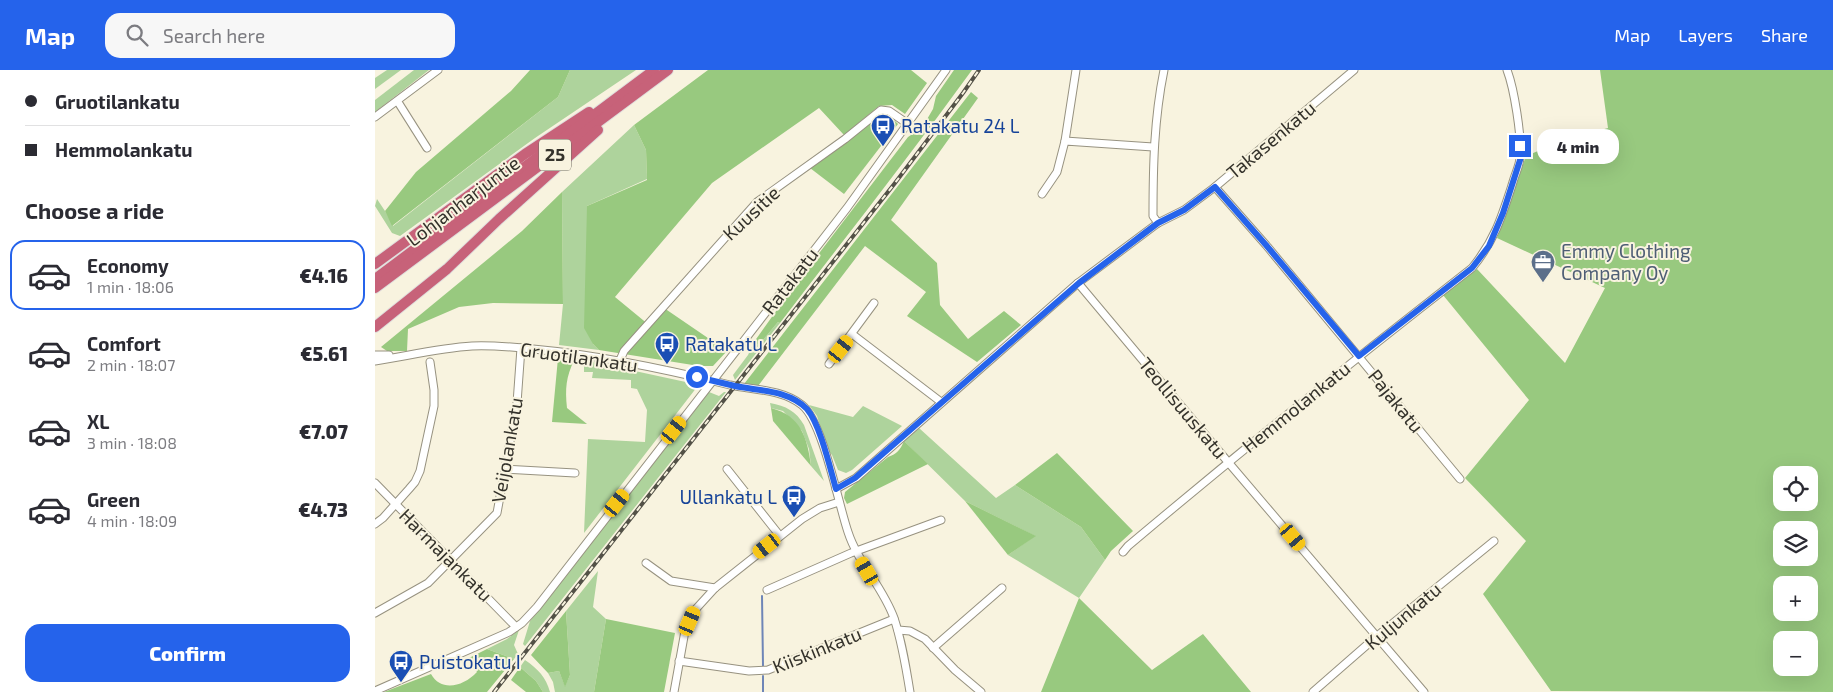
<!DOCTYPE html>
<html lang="en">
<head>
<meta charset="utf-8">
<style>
  :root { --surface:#fff; --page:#f7f7f7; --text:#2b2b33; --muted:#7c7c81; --line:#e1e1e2; --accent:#2563eb }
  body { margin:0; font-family:"Exo 2",sans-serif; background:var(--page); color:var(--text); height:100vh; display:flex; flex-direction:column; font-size:19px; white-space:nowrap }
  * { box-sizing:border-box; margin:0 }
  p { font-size:16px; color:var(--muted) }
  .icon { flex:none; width:28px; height:28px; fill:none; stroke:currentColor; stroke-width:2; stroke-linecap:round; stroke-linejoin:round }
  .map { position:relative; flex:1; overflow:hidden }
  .drawer { display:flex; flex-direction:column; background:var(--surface); width:375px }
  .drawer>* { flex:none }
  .banner { display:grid; align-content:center; height:110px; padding:0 25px; background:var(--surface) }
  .fabs { position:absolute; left:1398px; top:396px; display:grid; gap:10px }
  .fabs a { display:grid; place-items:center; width:45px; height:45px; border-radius:10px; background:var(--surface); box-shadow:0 5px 20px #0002; font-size:25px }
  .end { position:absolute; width:22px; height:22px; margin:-11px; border:6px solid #2563eb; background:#fff; box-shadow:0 0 0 2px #fff }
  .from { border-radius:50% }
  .bubble { position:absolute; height:35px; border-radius:15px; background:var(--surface); box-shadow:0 5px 20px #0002; font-size:16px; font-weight:800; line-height:35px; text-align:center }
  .car { position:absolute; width:15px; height:30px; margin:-15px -8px; border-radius:6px; box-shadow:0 0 4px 1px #0007; background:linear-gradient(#f5c518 24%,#345 0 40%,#f5c518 0 76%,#345 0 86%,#f5c518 0) }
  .banner b { display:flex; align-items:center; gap:18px; height:48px; font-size:19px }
  .banner b+b { border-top:1px solid var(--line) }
  .banner i { width:12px; height:12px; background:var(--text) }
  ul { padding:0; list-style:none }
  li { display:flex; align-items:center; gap:15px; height:70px; margin:0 10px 8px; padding:0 15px; border:2px solid transparent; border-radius:15px }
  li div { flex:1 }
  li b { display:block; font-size:19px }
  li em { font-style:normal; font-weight:800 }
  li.current { border-color:var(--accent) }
  li>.icon { width:45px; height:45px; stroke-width:1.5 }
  h2 { padding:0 25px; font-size:22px; line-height:60px }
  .button { display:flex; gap:10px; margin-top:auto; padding:10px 25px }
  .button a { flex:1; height:58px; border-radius:15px; background:var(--accent); color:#fff; font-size:20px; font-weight:800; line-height:58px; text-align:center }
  header { display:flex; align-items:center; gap:30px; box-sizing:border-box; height:70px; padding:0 25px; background:var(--accent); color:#fff }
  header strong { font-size:24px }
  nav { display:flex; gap:28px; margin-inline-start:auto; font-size:18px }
  .search { width:350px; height:45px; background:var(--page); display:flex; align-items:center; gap:12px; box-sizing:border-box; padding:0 18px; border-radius:15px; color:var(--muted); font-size:19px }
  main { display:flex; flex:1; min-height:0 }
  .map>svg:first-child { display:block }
  .green { fill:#aed39c }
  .forest { fill:#98c97f; fill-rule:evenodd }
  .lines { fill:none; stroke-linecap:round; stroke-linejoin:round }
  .stream { stroke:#6e85b7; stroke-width:2 }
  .minor-casing { stroke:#979280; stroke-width:9 }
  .highway-casing { stroke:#dfdedd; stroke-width:12 }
  .minor { stroke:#fff; stroke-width:7 }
  .highway { stroke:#c76279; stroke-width:10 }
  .rail-casing { stroke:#535147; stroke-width:4 }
  .rail { stroke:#f8f3df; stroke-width:2; stroke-dasharray:5.5; stroke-linecap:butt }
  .route { stroke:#2563eb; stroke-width:6 }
  .labels { text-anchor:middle; stroke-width:4; stroke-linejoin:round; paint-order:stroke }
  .shield { fill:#f8f3df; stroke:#6f6c61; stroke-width:1 }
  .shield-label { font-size:18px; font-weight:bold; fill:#34322b }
  .transit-label { font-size:19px; fill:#164399; stroke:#f8f3df; text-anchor:start }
  .street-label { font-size:19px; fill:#34322b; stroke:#f8f3df }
  .service-label { font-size:19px; fill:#4e5e75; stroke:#f8f3df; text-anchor:start }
</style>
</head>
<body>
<header>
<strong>Map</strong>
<div class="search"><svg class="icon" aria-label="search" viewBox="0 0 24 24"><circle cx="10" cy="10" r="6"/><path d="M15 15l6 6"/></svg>Search here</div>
<nav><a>Map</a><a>Layers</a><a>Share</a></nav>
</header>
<main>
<section class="drawer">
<div class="banner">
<b><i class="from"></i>Gruotilankatu</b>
<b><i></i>Hemmolankatu</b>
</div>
<h2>Choose a ride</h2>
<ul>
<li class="current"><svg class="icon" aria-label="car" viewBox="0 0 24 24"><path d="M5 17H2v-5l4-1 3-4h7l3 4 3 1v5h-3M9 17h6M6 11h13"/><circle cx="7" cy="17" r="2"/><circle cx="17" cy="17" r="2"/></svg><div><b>Economy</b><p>1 min · 18:06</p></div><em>€4.16</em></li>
<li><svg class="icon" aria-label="car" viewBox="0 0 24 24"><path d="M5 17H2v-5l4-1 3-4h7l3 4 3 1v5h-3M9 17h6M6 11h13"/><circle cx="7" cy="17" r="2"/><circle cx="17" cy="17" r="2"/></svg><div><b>Comfort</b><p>2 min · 18:07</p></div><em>€5.61</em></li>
<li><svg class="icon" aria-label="car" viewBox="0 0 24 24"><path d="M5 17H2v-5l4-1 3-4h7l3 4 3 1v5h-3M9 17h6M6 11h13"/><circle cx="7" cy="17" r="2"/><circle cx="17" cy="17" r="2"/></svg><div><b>XL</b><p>3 min · 18:08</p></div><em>€7.07</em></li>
<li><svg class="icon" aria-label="car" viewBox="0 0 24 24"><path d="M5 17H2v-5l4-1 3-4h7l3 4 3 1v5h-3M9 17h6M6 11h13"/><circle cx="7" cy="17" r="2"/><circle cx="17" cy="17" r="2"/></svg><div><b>Green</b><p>4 min · 18:09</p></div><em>€4.73</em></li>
</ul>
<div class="button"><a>Confirm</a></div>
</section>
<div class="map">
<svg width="1458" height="622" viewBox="0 0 1458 622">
  <rect width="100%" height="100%" fill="#f8f3df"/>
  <g class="green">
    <polygon points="12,0 26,0 0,19 0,8"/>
    <polygon points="39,0 54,0 0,42 0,30"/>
    <polygon points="195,0 261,0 160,68 25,166 17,163 0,136 2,129 10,141 18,156 183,27"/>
    <polygon points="259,55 271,80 272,109 212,136 218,274 224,280 184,275 188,234 187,122"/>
    <polygon points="403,252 405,253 360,310 358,305 373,285 379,272 384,275"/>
    <polygon points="209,290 320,314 322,317 209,463 213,369 270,372 272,340 262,319 256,318 256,310 217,308 218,302 209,302"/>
    <polygon points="334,322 344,326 349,322 351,322 150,576 148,574 155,551"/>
    <path d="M395 333C411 336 421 341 429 355L449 411 436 396 434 379 427 361 408 341 396 338Z"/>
    <polygon points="434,335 478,347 488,336 527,356 477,400 471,403 463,400 457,385 453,381 442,346"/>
    <polygon points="544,358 621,428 640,415 706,457 730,490 704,528 633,485 660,466 590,431 529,371"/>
    <polygon points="223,501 218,537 231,549 219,622 180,622 178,612 173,603 184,601 190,616 195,605 191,541"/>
    <polygon points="144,560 139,575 143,584 139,589 112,579 132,569"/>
    <path d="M150 590C163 599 171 607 175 622H168L161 611 145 597Z"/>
  </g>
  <g class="forest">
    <polygon points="155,0 195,0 183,27 17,156 10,141 41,102 136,21"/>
    <polygon points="333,0 536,0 552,13 530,44 517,35 504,36 469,65 444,38 337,113 240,227 274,255 289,238 352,281 338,296 324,296 224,280 218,274 209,258 212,136 272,110 271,80 259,55"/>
    <path d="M579 0H597C535 86 469 169 405 253L403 252 384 275 379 272 419 216 533 67 542 61 551 51 558 39 561 26Z"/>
    <path d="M1225 0H1458V622L1176 621 1108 524 1151 471 1090 408 1154 330 1068 225 1102 199 1190 293 1230 218 1122 168 1151 86 1187 71 1233 58ZM1406 405H1434V432H1406ZM1406 460H1434V488H1406ZM1406 515H1434V542H1406ZM1406 570H1434V598H1406Z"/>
    <polygon points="596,22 603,28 516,150 562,193 565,235 593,269 629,241 646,255 602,292 532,246 551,222 490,176 383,316 369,314"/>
    <polygon points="509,45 516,47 523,54 469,124 435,98 501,47"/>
    <polygon points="187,122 188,234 118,233 84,237 33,259 32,281 12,281 6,277 147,161"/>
    <path d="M183 288 199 290C191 308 190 318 192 338L212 354 177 352Z"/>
    <path d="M396 338C426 346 432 367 436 396L398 351Z"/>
    <path d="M529 371 553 394 472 434 469 428 470 422 513 387C522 384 525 380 529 371Z"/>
    <polygon points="682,383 758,461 736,481 730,490 706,457 640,415"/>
    <polygon points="590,431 661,466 633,485"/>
    <polygon points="704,528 777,600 828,564 876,622 666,622"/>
    <polygon points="191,541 195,605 190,617 184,601 173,603 156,585"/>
    <polygon points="231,549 300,563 289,622 219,622"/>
    <path d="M112 579 139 589 112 622H9L56 604C66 622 88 617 102 602L94 588Z"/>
    <polygon points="145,597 161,611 168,622 151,622 136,610"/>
  </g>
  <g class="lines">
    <g class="stream">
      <polyline points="387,526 388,596"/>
      <polyline points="388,606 388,622"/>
    </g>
    <defs>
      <g id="minor">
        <polyline points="23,32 52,78"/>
        <polyline points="0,47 63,0"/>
        <polyline points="690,71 701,0"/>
        <polyline points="840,117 891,175 1085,409"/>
        <polyline points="667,124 682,102 690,71 778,77"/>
        <path d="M783 153 778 146C778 97 779 49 789 0"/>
        <polyline points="703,213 853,392 1049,622"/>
        <polyline points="477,264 566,332"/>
        <polyline points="0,285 14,285"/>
        <polyline points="245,290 249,281 382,132 470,69 506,40 514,41 533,54"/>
        <path d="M0 291C32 286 65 278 97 276 117 275 138 277 158 279 224 285 290 299 355 315 378 320 407 319 427 335 448 352 463 433 473 462 483 493 508 517 519 548 527 572 531 597 535 622"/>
        <polyline points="454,294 499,233"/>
        <polyline points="130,399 200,403"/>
        <polyline points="352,399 405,466"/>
        <polyline points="0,413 141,557"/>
        <polyline points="461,419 481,408 703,213 783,153 809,140 840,117 979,0"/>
        <polyline points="0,454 8,448 34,419 40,412 45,401 59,336 59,320 55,292"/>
        <path d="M748 482 753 476C866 381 981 288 1097 198 1120 170 1127 146 1138 112 1140 104 1145 95 1145 87 1147 67 1139 18 1132 0"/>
        <polyline points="271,493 296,511 340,518"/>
        <polyline points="392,520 476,483 566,450"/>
        <polyline points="0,543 53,513 122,443 142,333 146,278"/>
        <polyline points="523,560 535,561 550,569 580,600 606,622"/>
        <polyline points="558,578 627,518"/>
        <polyline points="304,591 374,601 393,600 519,549"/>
        <polyline points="0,621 134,562 147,553 162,537 472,138 571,0"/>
        <polyline points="299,622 310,561 319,541 340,518 427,449 445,438 464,432"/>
        <polyline points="938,622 1001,567 1119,471"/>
      </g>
      <g id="highway">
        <polyline points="0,194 150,84 214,42"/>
        <polyline points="0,209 279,0"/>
        <polyline points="0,218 293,0"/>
        <polyline points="0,257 72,199 124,149 223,60"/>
      </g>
    </defs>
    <use href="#minor" class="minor-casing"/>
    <use href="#highway" class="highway-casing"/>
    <use href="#minor" class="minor"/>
    <use href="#highway" class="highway"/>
    <defs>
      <polyline id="rail" points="119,622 520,113 588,23 604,0"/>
    </defs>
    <use href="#rail" class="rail-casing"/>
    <use href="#rail" class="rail"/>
  </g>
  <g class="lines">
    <path class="route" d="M322 307C335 310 347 313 360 316 384 321 414 320 432 339 445 354 455 398 461 419L480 408 704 213 771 162 783 153 809 140 840 117 891 175 984 286 1097 198 1114 176 1128 143 1146 87 1145 76"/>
  </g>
  <defs>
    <symbol id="bus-pin" viewBox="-11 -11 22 30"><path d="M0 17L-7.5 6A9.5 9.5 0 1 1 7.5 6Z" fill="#1a4fb4" stroke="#f8f3df"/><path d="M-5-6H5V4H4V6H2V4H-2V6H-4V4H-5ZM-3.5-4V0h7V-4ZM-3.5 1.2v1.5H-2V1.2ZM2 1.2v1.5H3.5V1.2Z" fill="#fff"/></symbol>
    <symbol id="office-pin" viewBox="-11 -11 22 30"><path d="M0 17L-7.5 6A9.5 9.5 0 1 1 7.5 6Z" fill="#5c6f8a" stroke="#f8f3df"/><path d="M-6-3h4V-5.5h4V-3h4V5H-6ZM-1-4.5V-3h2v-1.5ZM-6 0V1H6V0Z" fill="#fff"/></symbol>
  </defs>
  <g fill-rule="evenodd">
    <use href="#bus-pin" x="494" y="42" width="28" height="38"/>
    <use href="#office-pin" x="1154" y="178" width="28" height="38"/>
    <use href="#bus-pin" x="278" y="260" width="28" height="38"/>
    <use href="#bus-pin" x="405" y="413" width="28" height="38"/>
    <use href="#bus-pin" x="12" y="578" width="28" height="38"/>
  </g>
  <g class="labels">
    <rect class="shield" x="164" y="69.5" width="32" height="31" rx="4"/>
    <g class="shield-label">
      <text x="180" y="91">25</text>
    </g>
    <g class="transit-label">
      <text x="526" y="63">Ratakatu 24 L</text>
      <text x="310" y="281">Ratakatu L</text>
      <text x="402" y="434" text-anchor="end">Ullankatu L</text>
      <text x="44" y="599">Puistokatu I</text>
    </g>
    <g class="street-label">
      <text transform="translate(896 70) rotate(-40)" y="7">Takasenkatu</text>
      <text transform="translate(88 131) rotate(-37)" y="7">Lohjanharjuntie</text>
      <text transform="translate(376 143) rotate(-43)" y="7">Kuusitie</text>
      <text transform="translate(415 211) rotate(-52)" y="7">Ratakatu</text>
      <text transform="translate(204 287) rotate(8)" y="7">Gruotilankatu</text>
      <text transform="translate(1021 331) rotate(51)" y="7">Pajakatu</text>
      <text transform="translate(921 337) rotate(-39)" y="7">Hemmolankatu</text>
      <text transform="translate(808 338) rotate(50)" y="7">Teollisuuskatu</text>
      <text transform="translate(132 380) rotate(-80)" y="7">Veijolankatu</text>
      <text transform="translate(71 485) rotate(45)" y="7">Harmajankatu</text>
      <text transform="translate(1028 546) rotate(-40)" y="7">Kuljunkatu</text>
      <text transform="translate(442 580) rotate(-22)" y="7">Kiiskinkatu</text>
    </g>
    <g class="service-label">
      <text x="1186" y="188">Emmy Clothing<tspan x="1186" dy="22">Company Oy</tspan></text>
    </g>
  </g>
</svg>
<div class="fabs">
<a><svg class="icon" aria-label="locate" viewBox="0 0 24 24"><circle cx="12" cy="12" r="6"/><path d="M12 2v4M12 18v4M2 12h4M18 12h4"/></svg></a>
<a><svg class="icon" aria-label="layers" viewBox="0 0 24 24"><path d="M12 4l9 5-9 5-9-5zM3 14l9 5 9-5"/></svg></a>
<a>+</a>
<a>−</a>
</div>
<i class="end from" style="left:322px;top:307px"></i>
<i class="end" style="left:1145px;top:76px"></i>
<div class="bubble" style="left:1162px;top:59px;width:82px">4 min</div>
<i class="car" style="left:466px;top:279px;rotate:39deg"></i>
<i class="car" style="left:299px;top:360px;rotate:38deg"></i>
<i class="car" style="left:242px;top:433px;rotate:38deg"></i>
<i class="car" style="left:918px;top:467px;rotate:140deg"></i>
<i class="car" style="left:392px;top:476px;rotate:232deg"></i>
<i class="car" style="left:492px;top:501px;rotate:330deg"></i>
<i class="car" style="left:315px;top:551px;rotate:23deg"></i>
</div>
</main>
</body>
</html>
